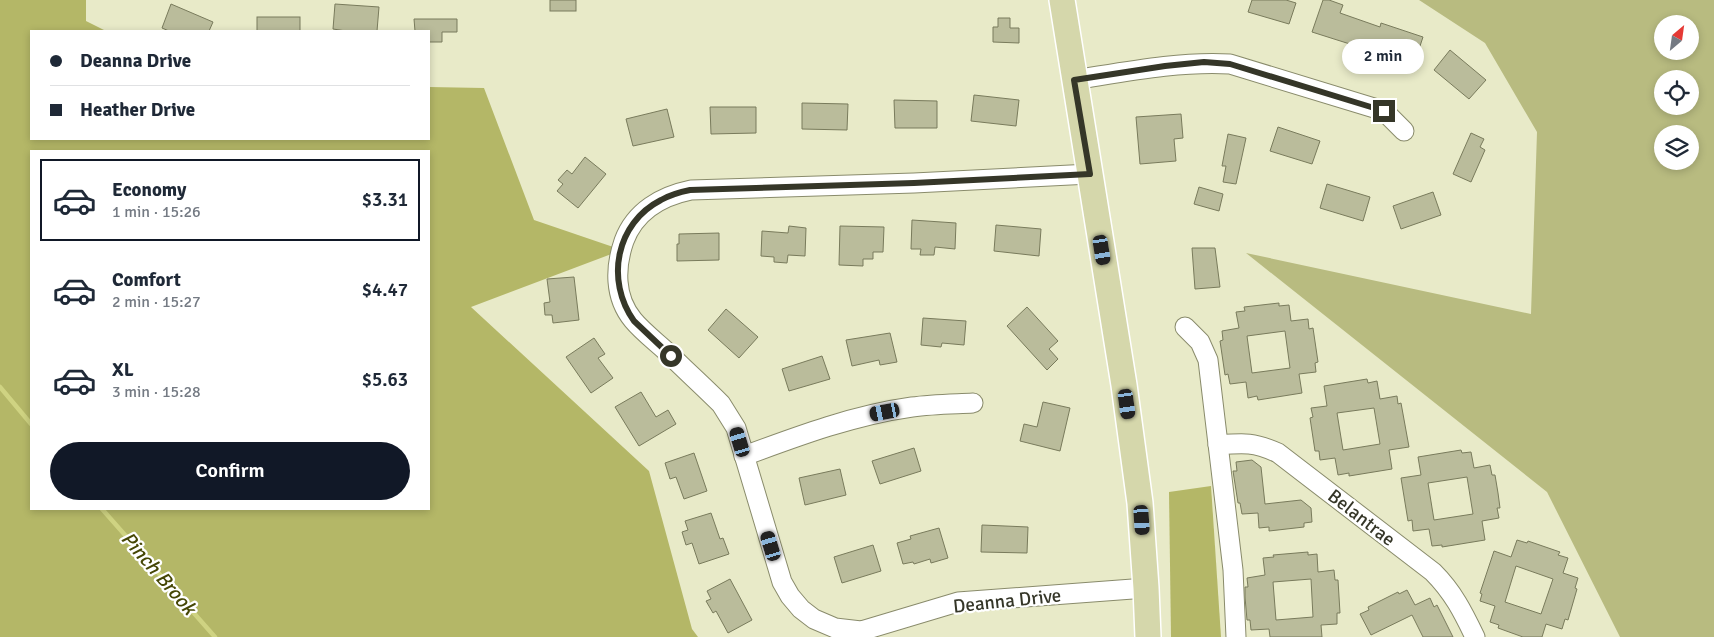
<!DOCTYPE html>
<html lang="en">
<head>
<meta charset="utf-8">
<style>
  :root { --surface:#fff; --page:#f6f6f7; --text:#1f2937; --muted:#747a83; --line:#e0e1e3; --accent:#111827 }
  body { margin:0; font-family:Signika,sans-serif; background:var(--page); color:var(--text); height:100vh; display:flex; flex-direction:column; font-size:19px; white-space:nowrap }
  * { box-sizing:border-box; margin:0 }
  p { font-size:16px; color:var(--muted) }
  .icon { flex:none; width:28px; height:28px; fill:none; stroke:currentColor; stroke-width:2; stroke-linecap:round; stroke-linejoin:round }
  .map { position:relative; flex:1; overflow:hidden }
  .details { position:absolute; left:30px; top:150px; width:400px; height:360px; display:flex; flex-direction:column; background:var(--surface); border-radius:0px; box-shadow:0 2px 8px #0003 }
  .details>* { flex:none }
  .guide { position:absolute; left:30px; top:30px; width:400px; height:110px; border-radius:0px; box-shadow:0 2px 8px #0003; display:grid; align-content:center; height:110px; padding:0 20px; background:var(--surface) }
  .needle { width:32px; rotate:29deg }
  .tools { position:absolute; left:1654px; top:15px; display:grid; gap:10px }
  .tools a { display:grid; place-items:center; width:45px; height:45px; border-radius:50%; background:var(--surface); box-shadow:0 2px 8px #0003; font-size:25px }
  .end { position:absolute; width:22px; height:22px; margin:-11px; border:6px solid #353628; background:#fff; box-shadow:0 0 0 2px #fff }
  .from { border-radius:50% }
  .bubble { position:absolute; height:35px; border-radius:18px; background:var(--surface); box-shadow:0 2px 8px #0003; font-size:16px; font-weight:600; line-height:35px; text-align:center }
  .car { position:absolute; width:15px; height:30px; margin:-15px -8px; border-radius:6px; box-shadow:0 0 4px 1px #0007; background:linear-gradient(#222 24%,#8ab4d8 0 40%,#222 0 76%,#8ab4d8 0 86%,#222 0) }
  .guide b { display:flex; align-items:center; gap:18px; height:48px; font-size:19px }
  .guide b+b { border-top:1px solid var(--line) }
  .guide i { width:12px; height:12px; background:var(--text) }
  ul { padding:9px 0 0; list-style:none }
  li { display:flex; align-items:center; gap:15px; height:82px; margin:0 10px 8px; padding:0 10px; border:2px solid transparent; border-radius:0px }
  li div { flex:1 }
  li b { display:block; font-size:19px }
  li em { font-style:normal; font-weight:600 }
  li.active { border-color:var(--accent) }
  li>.icon { width:45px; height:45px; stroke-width:1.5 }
  .cta { display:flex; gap:10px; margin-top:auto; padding:10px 20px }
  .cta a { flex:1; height:58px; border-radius:30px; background:var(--accent); color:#fff; font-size:20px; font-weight:600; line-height:58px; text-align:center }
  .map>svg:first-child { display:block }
  .green { fill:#b8bb80; fill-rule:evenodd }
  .forest { fill:#b4b767; fill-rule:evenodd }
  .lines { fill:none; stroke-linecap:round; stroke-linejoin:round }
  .stream { stroke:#cfd382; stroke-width:4.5 }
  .building { fill:#babc9b; stroke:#797b5c; fill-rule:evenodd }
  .minor-casing { stroke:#898b6b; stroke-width:21 }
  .major-casing { stroke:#fff; stroke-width:28 }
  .minor { stroke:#fff; stroke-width:19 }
  .major { stroke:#d5d7ab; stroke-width:25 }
  .route { stroke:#353628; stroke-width:6 }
  .labels { text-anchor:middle; stroke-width:4.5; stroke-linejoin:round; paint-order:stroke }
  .street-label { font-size:19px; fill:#353628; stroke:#fff }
  .water-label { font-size:20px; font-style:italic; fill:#454605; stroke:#fff }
</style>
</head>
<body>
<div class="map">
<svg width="1714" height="637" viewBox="0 0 1714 637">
  <rect width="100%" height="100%" fill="#e8eac8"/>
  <path class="green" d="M1419 0H1714V637H1620L1547 492 1246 253 1531 314 1537 132 1485 43ZM1662 24H1690V51H1662ZM1662 79H1690V106H1662ZM1662 134H1690V161H1662Z"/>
  <g class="forest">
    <path d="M0 0H86V21L106 31H31V139H429V87L484 88 534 220 622 250 471 307 649 471 692 629 698 637H0ZM31 151H429V509H31Z"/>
    <polygon points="1211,486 1221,637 1171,637 1169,492"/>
  </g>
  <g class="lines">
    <g class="stream">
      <polyline points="0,387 31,424"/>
      <polyline points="102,509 215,637"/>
    </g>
  </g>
  <g class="building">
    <rect x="550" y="0" width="26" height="11"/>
    <polygon points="1252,0 1286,0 1296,3 1289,24 1248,12"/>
    <polygon points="1323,0 1329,0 1343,5 1340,13 1380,27 1381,23 1423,37 1415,61 1354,42 1353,45 1312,32"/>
    <polygon points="171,4 213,22 209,31 169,31 162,28"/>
    <polygon points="335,4 379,7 377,31 346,31 333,29"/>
    <rect x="257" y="17" width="43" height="14"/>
    <polygon points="998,18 1010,18 1010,28 1019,28 1019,43 993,42 993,27 998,27"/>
    <polygon points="414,19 457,19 457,32 442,32 442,42 429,42 429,31 415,31"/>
    <polygon points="1450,50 1486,80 1469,99 1434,70"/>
    <polygon points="974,95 1019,100 1016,126 971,121"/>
    <polygon points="894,100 937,101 937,128 895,128"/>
    <polygon points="802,103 848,104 847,130 802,129"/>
    <polygon points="710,107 756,107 756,133 711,134"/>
    <polygon points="667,109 674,137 633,146 626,119"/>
    <polygon points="1181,114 1183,138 1174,139 1176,161 1140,164 1136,117"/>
    <polygon points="1278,127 1320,141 1312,164 1270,151"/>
    <polygon points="1471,133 1484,139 1480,147 1485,150 1471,182 1453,174"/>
    <polygon points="1228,134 1246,138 1236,184 1223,182 1226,166 1222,166"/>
    <polygon points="585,157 606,174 578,208 557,191 563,184 558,180 567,170 572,174"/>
    <polygon points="1327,184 1370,197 1363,221 1320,208"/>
    <polygon points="1199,187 1223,194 1219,211 1194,204"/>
    <polygon points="1433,192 1441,215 1401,229 1393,206"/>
    <polygon points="912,220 956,223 955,249 935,247 934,255 920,255 921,249 911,249"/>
    <polygon points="996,225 1041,229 1039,256 994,251"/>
    <polygon points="789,226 806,228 805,256 788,255 787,263 774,262 774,257 761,256 762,231 788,233"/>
    <polygon points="840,226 884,227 883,252 873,252 873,259 863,259 863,266 839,265"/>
    <polygon points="719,233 719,260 677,261 677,244 679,244 679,234"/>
    <polygon points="1192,248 1215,248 1220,287 1195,289"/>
    <polygon points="574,277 579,320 553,323 552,315 545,315 544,303 550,302 547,279"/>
    <path d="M1279 303V306L1289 305 1291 321 1308 319 1309 329 1313 328 1318 362 1315 363 1316 372 1299 374 1302 393 1258 400 1257 396 1248 398 1246 382 1230 384 1228 374 1225 375 1220 341 1223 340 1222 331 1239 328 1236 312 1245 311 1244 307ZM1285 331 1290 368 1252 373 1247 336Z"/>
    <polygon points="1027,307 1058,341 1049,349 1058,359 1047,370 1007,326"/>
    <polygon points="726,309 758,337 739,358 708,330"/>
    <polygon points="923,318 966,321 964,345 942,343 941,347 921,345"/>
    <polygon points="890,333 897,362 880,365 879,360 852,366 846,340"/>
    <polygon points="594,338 605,354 598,358 613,378 591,393 566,357"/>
    <polygon points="822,356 830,379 789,391 782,369"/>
    <path d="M1367 379 1368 383 1377 381 1380 399 1397 396 1398 404 1401 403 1409 447 1389 450 1392 469 1349 476V473L1338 475 1335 458 1320 460 1319 451H1315L1310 418 1313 417 1311 408 1327 406 1324 386ZM1374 408 1380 444 1343 450 1337 413Z"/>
    <polygon points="641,392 656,417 668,410 676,424 639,446 615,407"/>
    <polygon points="1043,402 1070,408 1060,451 1020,441 1024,424 1037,427"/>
    <polygon points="914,448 921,471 880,484 872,461"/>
    <path d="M1461 450 1462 453 1471 452 1474 468 1490 465 1492 475H1495L1498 493 1500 508H1497L1499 518 1482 521 1485 540 1442 547V545L1432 546 1429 529 1413 531 1412 520 1408 521 1401 478 1421 475 1418 457ZM1467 477 1473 514 1434 520 1428 483Z"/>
    <polygon points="694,453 707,491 684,499 676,477 670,479 665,463"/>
    <polygon points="1252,460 1261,467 1265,504 1301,500 1311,508 1312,522 1304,523 1304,527 1269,531 1269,527 1259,528 1258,513 1242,514 1240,503 1238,503 1233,471 1237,471 1236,462"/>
    <polygon points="840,469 846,495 805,505 799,478"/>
    <polygon points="711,513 720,539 723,538 729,554 699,564 692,543 686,545 682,532 688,530 685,521"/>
    <polygon points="982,525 1028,527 1027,553 981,552"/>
    <polygon points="939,528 948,558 931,563 930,559 914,564 913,562 903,564 897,543 911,539 910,536"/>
    <path d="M1517 540 1527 543 1528 541 1560 552 1558 555 1568 558 1563 573 1578 578 1575 588 1577 589 1568 620 1565 619 1562 629 1546 624 1542 637H1523L1498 628 1499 625 1490 622 1495 606 1480 601 1482 594 1480 593 1494 551 1511 557ZM1516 566 1553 579 1541 614 1505 602Z"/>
    <polygon points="873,545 881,571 842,583 834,557"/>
    <path d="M1308 552V555L1317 554 1318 572 1334 570 1335 580H1338L1340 613H1337V624L1321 625 1322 637H1270L1269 629 1251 630 1250 620H1247L1245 597V587H1248L1247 578 1265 575 1263 558 1274 557 1273 555ZM1311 579 1313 617 1276 620 1273 582Z"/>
    <polygon points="730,579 752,620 728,633 716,611 713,613 706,601 711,599 707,591"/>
    <polygon points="1407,590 1415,605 1430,598 1434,607 1437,605 1453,637 1423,637 1412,615 1371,635 1360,614 1369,610 1368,607 1398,592 1399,594"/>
  </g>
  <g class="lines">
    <defs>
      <g id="minor">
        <path d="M1074 80C1125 72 1178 61 1230 64L1384 111 1404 131"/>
        <path d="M1090 174 914 183 691 190C662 196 635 211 624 241 615 267 614 297 633 320 642 331 655 341 666 351 684 369 703 386 721 404L736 428 782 582 790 596 801 609 814 619 835 628 861 631 958 602 1146 588"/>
        <polyline points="1185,327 1200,342 1208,360 1233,570 1236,637"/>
        <path d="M1218 445C1244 443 1254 442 1278 453L1433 572C1453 592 1463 612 1475 637"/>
        <path d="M744 456C798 436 854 415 912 407 932 404 953 404 973 403"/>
      </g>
      <polyline id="major" points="1062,0 1124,385 1140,503 1146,588 1148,637"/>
    </defs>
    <use href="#minor" class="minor-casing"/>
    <use href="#major" class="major-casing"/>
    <use href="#minor" class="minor"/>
    <use href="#major" class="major"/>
  </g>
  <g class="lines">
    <path class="route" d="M671 356 634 321C605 280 616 223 661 200 670 195 680 192 690 190L914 183 1090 174 1074 80 1165 66 1204 62 1230 64 1384 111"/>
  </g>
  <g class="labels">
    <g class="street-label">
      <text transform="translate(1362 517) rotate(38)" y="7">Belantrae</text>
      <text transform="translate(1007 600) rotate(-6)" y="7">Deanna Drive</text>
    </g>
    <g class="water-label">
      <text transform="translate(159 573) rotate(49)" y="7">Pinch Brook</text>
    </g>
  </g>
</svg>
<div class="tools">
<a><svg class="needle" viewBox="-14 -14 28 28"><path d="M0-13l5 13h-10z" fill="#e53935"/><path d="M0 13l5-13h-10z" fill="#747a83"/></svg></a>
<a><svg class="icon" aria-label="locate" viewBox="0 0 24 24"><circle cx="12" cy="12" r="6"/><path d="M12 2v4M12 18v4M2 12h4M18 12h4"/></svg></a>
<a><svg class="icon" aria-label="layers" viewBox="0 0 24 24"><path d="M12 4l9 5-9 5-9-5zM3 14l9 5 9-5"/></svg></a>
</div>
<i class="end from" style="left:671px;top:356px"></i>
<i class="end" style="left:1384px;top:111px"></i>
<div class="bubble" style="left:1342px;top:39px;width:82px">2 min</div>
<i class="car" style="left:1102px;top:250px;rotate:171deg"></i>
<i class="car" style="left:1127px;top:404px;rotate:172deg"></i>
<i class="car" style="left:885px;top:412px;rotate:259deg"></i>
<i class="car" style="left:740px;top:442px;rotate:343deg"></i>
<i class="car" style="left:1142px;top:520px;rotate:176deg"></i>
<i class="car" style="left:771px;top:546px;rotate:343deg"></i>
<div class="guide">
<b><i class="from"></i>Deanna Drive</b>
<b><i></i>Heather Drive</b>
</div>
<section class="details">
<ul>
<li class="active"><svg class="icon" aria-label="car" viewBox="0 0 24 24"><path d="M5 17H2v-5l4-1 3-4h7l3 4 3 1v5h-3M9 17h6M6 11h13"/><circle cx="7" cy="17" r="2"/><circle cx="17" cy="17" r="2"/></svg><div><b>Economy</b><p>1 min · 15:26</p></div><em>$3.31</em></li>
<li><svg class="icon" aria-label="car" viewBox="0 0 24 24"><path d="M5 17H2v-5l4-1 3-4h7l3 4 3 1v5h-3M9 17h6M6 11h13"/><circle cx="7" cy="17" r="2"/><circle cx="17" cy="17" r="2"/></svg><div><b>Comfort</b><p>2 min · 15:27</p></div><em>$4.47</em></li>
<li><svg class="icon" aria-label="car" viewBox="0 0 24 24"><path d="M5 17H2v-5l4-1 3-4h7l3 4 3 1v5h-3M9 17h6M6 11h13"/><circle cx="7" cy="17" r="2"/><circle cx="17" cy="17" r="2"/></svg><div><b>XL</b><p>3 min · 15:28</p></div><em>$5.63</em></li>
</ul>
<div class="cta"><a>Confirm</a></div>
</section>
</div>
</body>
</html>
